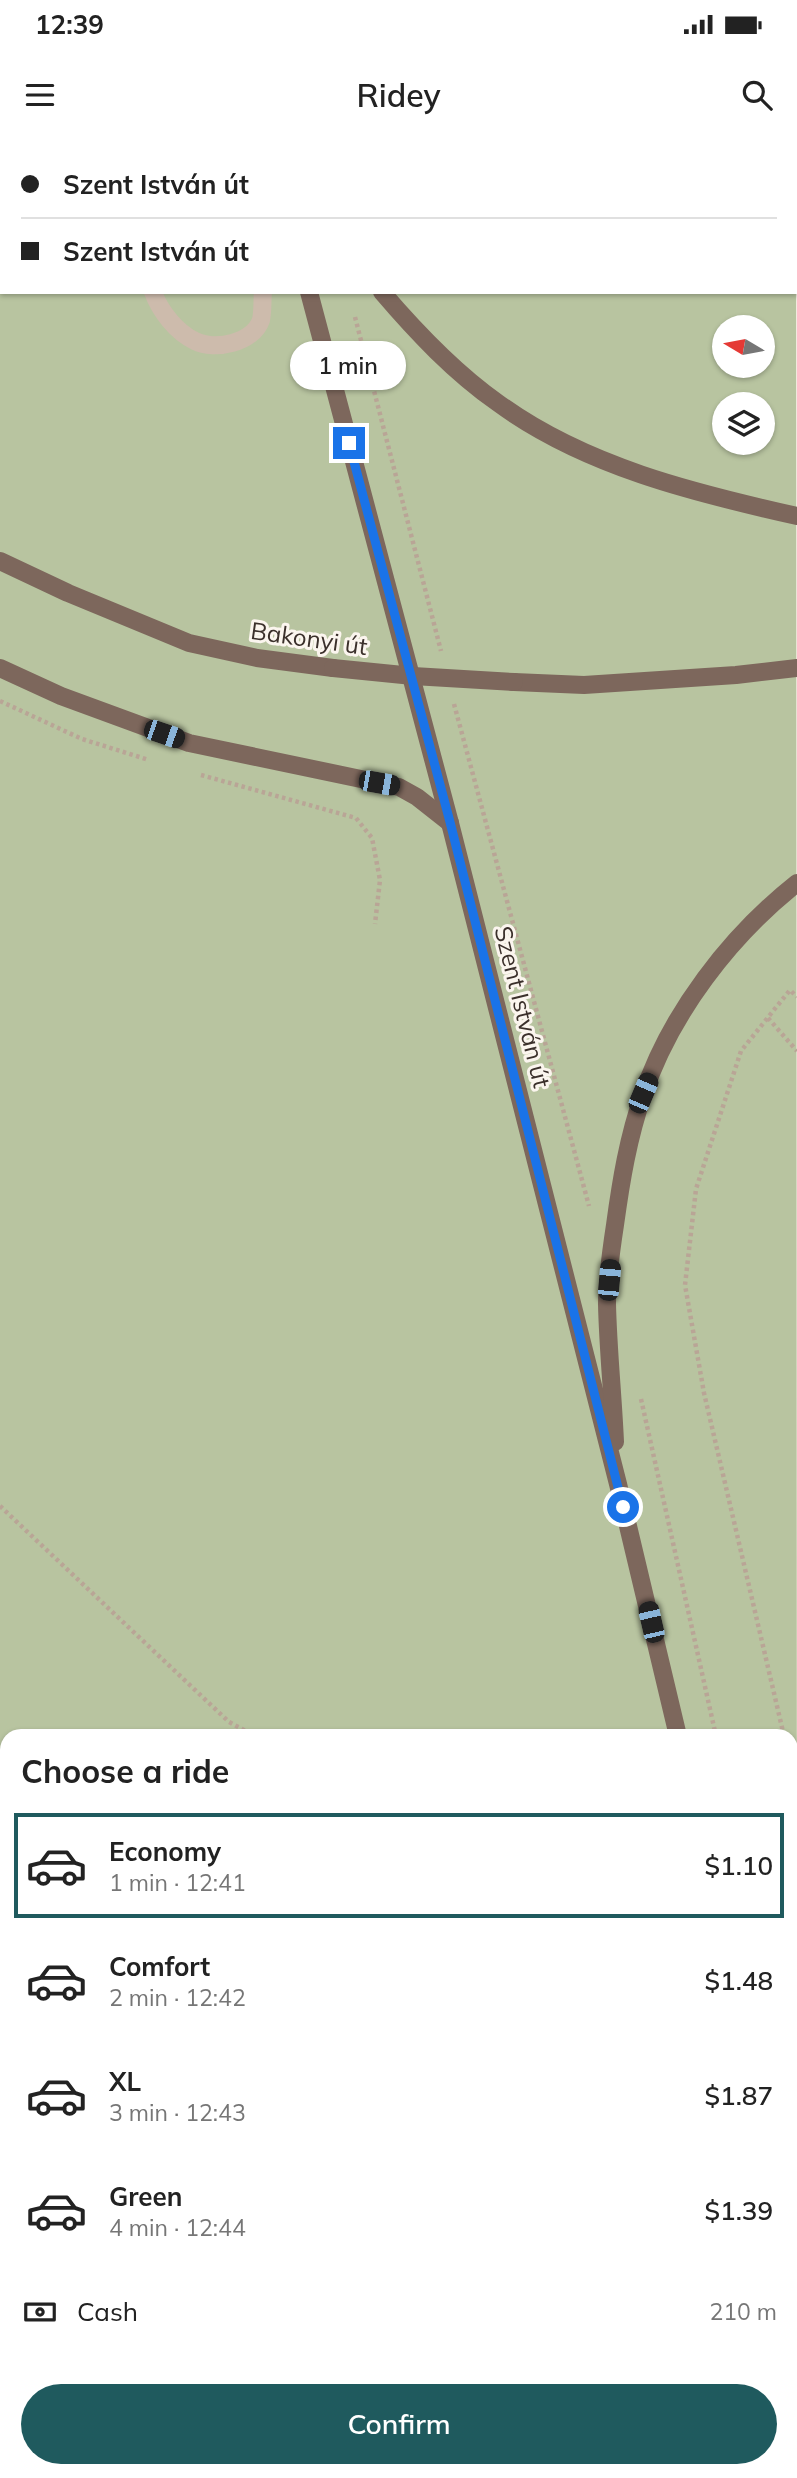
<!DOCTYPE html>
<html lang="en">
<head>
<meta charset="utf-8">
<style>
  :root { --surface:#fff; --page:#f6f6f6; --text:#222; --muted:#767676; --line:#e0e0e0; --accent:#1f5a5e }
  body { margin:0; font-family:Mulish,sans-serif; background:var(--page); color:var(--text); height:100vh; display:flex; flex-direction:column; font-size:26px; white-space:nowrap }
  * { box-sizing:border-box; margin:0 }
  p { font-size:23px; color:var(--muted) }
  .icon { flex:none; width:38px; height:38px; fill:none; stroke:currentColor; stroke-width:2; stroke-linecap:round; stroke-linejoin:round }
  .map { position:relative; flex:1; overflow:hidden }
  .sheet { position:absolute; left:0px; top:1589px; width:798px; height:749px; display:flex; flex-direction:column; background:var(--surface); border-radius:21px 21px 0 0; box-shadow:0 2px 5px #0004 }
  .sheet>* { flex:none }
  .banner { position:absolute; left:0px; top:0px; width:798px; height:154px; box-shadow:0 2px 5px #0004; display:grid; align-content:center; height:154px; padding:0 21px; background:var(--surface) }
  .needle { width:46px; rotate:280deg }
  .controls { position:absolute; left:712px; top:175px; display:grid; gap:14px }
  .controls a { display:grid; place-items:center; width:63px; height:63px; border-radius:50%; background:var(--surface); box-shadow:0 2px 5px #0004; font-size:35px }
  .end { position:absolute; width:32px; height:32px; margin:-16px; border:9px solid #1a73e8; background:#fff; box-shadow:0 0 0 4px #fff }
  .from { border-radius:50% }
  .bubble { position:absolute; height:49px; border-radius:24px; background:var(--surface); box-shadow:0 2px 5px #0004; font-size:23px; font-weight:600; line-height:49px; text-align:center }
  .car { position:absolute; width:21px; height:42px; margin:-21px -10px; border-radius:9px; box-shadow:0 0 5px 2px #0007; background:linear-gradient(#222 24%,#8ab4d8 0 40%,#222 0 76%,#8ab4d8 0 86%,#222 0) }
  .banner b { display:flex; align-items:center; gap:24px; height:66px; font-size:26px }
  .banner b+b { border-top:2px solid var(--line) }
  .banner i { width:18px; height:18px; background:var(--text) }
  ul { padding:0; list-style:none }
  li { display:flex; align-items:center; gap:21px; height:105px; margin:0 14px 10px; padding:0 7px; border:4px solid transparent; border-radius:0px }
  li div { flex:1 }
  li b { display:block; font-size:26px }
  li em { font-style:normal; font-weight:600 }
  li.active { border-color:var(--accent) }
  li>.icon { width:63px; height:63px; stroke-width:1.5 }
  h2 { padding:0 21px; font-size:32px; line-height:84px }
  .pay { display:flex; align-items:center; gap:18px; height:77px; padding:0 21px; font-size:26px }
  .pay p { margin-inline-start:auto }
  .button { display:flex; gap:14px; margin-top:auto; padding:14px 21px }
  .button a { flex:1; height:80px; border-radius:42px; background:var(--accent); color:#fff; font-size:28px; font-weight:600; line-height:80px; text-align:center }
  .status { display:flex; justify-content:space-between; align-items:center; height:49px; padding:0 35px; background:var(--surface); direction:ltr }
  .status svg { height:19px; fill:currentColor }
  header { display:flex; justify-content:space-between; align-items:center; height:91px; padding:0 21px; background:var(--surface); font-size:32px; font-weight:600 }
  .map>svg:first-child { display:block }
  .green { fill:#b8c4a0; fill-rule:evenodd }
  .water { fill:#7fb0b2 }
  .pier { fill:#f4ebe1 }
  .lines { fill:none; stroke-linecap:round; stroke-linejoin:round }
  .path { stroke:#b9a596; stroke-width:4.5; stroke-dasharray:3.5 3.5; stroke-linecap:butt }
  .service { stroke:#cdbbac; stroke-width:18 }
  .primary { stroke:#7d675c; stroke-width:18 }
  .primary-bridge { stroke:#7d675c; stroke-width:18 }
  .route { stroke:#1a73e8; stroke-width:9 }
  .labels { text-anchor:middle; stroke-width:6; stroke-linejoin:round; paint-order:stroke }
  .street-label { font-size:24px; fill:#3b302b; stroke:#fbf5ee }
</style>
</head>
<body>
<div class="status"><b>12:39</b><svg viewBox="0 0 49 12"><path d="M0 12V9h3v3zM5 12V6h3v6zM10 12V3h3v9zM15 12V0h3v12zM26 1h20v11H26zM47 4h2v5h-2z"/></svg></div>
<header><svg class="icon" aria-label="menu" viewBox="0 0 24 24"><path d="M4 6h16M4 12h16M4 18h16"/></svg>Ridey<svg class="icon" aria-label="search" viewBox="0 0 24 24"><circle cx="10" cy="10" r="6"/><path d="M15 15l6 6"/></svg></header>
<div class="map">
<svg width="797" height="2338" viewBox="0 0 797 2338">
  <rect width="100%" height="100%" fill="#f4ebe1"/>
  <g class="green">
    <path d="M0 0H380L383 2H2V152H796V110L797 2072 791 2070V1596H7V1663L0 1657ZM724 187H763V226H724ZM724 264H763V303H724Z"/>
    <polygon points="0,1973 7,1979 7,2245 0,2239"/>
    <polygon points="791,2305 797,2307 797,2338 121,2338 115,2331 791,2331"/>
  </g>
  <g class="water">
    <polygon points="0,1657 7,1663 7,1979 0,1973"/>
    <polygon points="791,2070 797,2072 797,2307 791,2305"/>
  </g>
  <polygon class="pier" points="791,2066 797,2068 797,2173 791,2149"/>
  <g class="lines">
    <g class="path">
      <polyline points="326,0 327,2"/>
      <polyline points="355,177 441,511"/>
      <polyline points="0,561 82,599 149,620"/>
      <polyline points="454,564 589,1066"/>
      <polyline points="201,635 356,678 372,698 380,740 375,784"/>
      <polyline points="768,878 797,911"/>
      <polyline points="641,1259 716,1596"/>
      <polyline points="0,1366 229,1582 255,1596"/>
      <polyline points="784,1596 704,1253 685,1145 696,1049 741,911 790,850 797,857"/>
      <polyline points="791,1625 797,1650"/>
      <polyline points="0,1629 7,1634"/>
      <polyline points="791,1903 797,1927"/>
      <polyline points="791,1929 797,1932"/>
      <polyline points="0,2042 7,2035"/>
      <polyline points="0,2148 7,2155"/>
      <polyline points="0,2235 7,2238"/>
      <polyline points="184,2331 191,2338"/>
      <polyline points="310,2331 316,2338"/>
    </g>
    <g class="service">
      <polyline points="130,0 130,2"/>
      <polyline points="0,120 2,120"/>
      <path d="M153 152C160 171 176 192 195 201 215 211 253 203 261 180 263 171 262 161 263 152"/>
    </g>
    <g class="primary">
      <polyline points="268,0 269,2"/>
      <polyline points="288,0 289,2"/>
      <polyline points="309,152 450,683 618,1344 678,1596"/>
      <path d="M382 152C417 193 454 232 498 263 584 326 694 353 797 376"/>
      <polyline points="0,421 68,453 189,503 257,518 333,528"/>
      <polyline points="0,528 61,556 189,603 399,647 417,657 450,683"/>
      <polyline points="514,542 584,545 736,535 797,528"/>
      <path d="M615 1302C613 1256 608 1210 607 1164 607 1138 611 1111 615 1085 621 1041 628 998 643 955 670 874 730 796 797 743"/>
      <polyline points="791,2039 797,2062"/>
    </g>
    <polyline class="primary-bridge" points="333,528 413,536 514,542"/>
  </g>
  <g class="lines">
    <polyline class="route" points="349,303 450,682 623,1367"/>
  </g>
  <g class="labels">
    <g class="street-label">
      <text transform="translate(309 499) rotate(8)" y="8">Bakonyi út</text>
      <text transform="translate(522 867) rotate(76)" y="8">Szent István út</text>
    </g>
  </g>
</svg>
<div class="controls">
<a><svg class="needle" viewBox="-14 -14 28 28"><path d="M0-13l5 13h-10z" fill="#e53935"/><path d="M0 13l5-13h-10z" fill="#767676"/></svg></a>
<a><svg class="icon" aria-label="layers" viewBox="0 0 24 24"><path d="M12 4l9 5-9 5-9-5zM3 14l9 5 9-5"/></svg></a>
</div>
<i class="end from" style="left:623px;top:1367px"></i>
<i class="end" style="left:349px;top:303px"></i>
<div class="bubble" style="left:290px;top:201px;width:116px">1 min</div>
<i class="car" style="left:164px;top:594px;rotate:109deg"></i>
<i class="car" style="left:379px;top:643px;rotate:100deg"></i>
<i class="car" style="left:643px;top:953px;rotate:23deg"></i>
<i class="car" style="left:609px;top:1140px;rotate:5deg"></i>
<i class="car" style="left:651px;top:1482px;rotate:347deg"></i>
<div class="banner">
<b><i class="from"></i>Szent István út</b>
<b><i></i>Szent István út</b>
</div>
<section class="sheet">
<h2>Choose a ride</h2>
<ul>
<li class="active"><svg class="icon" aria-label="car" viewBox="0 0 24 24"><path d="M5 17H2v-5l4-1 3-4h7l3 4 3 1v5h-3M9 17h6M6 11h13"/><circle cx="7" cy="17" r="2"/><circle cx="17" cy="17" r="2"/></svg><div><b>Economy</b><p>1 min · 12:41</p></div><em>$1.10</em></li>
<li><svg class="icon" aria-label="car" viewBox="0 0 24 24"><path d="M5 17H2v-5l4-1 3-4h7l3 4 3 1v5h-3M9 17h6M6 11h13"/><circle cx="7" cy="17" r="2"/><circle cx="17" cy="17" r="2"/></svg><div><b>Comfort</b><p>2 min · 12:42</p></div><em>$1.48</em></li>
<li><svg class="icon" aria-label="car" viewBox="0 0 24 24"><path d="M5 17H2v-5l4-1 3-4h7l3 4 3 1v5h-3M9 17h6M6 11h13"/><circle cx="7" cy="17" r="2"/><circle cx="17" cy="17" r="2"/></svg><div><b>XL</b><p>3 min · 12:43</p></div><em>$1.87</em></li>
<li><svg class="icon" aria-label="car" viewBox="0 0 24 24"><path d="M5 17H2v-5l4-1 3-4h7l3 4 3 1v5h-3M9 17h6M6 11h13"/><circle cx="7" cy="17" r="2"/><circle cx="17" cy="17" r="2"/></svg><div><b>Green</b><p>4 min · 12:44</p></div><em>$1.39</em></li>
</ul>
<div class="pay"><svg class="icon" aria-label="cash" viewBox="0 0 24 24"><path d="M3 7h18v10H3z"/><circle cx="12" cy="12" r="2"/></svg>Cash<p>210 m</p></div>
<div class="button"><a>Confirm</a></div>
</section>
</div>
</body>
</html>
